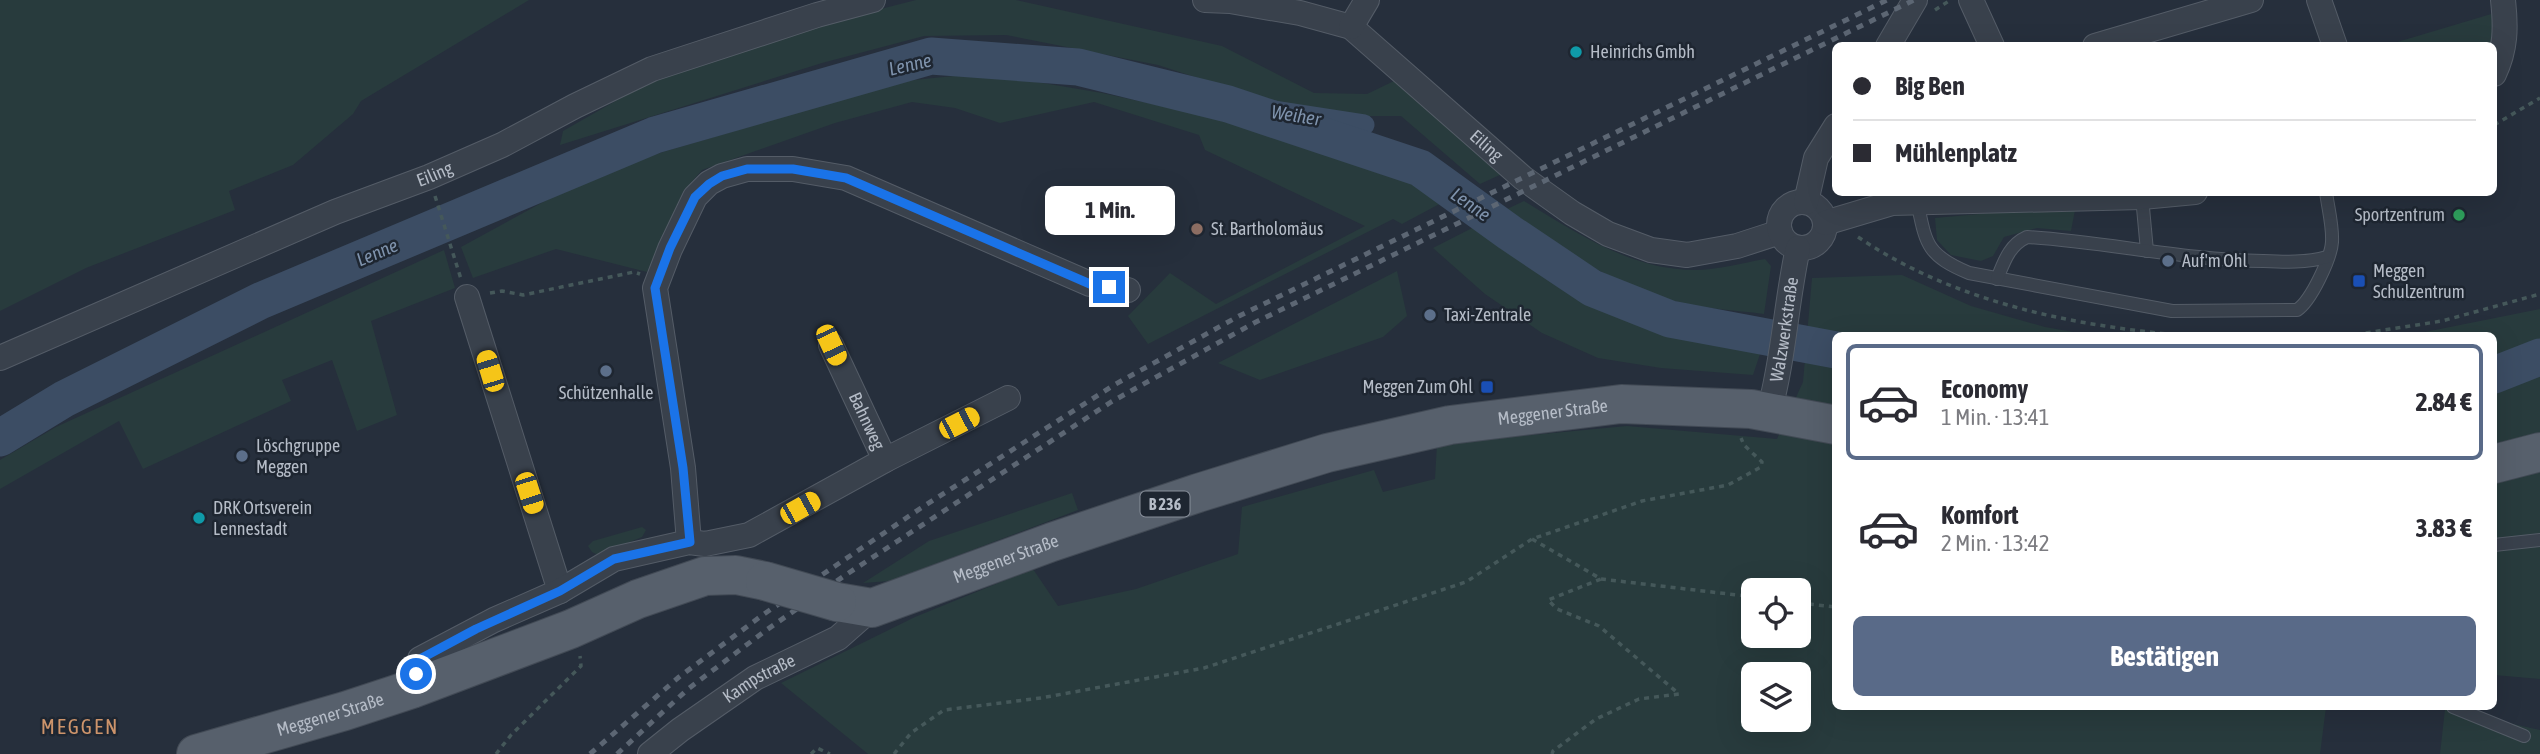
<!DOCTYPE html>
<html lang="de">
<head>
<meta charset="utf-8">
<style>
  :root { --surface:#fff; --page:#f2f2f3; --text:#2b2b33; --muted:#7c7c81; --line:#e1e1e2; --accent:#596a88 }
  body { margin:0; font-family:"Asap Condensed",sans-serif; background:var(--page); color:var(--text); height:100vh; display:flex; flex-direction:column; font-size:26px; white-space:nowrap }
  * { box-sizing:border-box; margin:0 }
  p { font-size:23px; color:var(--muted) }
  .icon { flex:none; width:38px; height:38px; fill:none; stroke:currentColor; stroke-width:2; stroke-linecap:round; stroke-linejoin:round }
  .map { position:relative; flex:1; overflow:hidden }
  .drawer { position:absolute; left:1832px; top:332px; width:665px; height:378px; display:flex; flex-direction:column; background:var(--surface); border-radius:10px; box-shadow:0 7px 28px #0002 }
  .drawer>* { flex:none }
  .guide { position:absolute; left:1832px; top:42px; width:665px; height:154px; border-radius:10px; box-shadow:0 7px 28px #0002; display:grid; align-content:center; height:154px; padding:0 21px; background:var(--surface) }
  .controls { position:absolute; left:1741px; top:578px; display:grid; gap:14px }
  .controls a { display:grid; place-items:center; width:70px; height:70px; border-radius:10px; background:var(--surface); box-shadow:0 7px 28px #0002; font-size:35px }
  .end { position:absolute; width:32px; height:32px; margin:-16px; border:9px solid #1a73e8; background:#fff; box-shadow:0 0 0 4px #fff }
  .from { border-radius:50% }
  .bubble { position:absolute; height:49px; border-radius:10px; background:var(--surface); box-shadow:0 7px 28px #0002; font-size:23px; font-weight:700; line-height:49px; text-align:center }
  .car { position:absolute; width:21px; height:42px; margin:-21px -10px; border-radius:9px; box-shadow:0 0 5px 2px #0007; background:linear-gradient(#f5c518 24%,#345 0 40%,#f5c518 0 76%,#345 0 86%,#f5c518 0) }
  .guide b { display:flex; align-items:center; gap:24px; height:66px; font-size:26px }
  .guide b+b { border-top:2px solid var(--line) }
  .guide i { width:18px; height:18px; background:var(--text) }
  ul { padding:12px 0 0; list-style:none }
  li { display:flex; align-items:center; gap:21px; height:116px; margin:0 14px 10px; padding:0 7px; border:4px solid transparent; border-radius:10px }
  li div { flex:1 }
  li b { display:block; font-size:26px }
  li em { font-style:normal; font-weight:700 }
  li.selected { border-color:var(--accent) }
  li>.icon { width:63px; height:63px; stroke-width:1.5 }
  .cta { display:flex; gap:14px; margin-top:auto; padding:14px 21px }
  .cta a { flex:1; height:80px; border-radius:10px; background:var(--accent); color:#fff; font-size:28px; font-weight:700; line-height:80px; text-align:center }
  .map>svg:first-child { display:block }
  .green { fill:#283b3d; fill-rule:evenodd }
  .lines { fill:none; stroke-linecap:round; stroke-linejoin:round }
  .canal { stroke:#3c4d64; stroke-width:21 }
  .river { stroke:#3c4d64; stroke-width:37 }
  .service-casing { stroke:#545c67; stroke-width:14 }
  .minor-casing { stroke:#545c67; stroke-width:26 }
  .primary-casing { stroke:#424a55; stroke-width:40 }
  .path { stroke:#45585a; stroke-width:3.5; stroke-dasharray:5 5; stroke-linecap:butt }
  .service { stroke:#39414c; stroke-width:12 }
  .minor { stroke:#39414c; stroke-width:24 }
  .primary { stroke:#57606c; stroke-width:38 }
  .rail { stroke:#5c6673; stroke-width:5; stroke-dasharray:7 7; stroke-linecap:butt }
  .primary-bridge-casing { stroke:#424a55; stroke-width:40; stroke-linecap:butt }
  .primary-bridge { stroke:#57606c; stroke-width:38 }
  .route { stroke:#1a73e8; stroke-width:9 }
  .culture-dot { fill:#0f9aa8; stroke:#1e2631; stroke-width:2.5 }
  .leisure-dot { fill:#2e9e5b; stroke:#1e2631; stroke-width:2.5 }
  .education-dot { fill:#8d6e63; stroke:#1e2631; stroke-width:2.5 }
  .service-dot { fill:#5c6f8a; stroke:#1e2631; stroke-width:2.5 }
  .transit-dot { fill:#1a4fb4; stroke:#1e2631; stroke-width:2.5 }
  .labels { text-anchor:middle; stroke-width:5; stroke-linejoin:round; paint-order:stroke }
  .shield { fill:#1e2631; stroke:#888f9a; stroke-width:2 }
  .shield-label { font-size:16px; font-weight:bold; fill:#b5bcc7 }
  .poi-label { font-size:18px; fill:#b5bcc7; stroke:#1e2631; text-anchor:start }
  .street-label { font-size:18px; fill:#b5bcc7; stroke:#1e2631 }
  .water-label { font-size:19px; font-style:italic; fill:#7f93ad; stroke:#1e2631 }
  .quarter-label { font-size:21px; letter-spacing:2px; fill:#cd946b; stroke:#1e2631 }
</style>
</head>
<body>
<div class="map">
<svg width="2540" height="754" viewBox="0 0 2540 754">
  <rect width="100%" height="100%" fill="#262f3c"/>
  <g class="green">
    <polygon points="0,0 529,0 361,101 353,114 293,165 229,191 235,210 86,268 0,311"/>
    <polygon points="916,0 1016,0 1222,46 1314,93 1367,94 1394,81 1502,174 1480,184 1401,116 1338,116 1278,104 1158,65 1006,35 924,36 822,63 560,145 563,131 654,79 857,15"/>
    <polygon points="2498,12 2494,46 2395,46 2394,43"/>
    <polygon points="983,73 1102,93 1203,115 1403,177 1445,201 1402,224 1393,219 1148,344 1128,316 1170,273 1216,304 1365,226 1205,150 1199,135 1094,102 1000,123 955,108 912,102 835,123 702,170 683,192 647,272 556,249 473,278 461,247 589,177 666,151 904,81"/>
    <path d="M1524 201C1577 233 1631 270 1695 270 1718 270 1742 263 1765 259L1771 266 1764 314C1735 310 1702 309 1674 301 1610 284 1558 247 1505 210Z"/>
    <polygon points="2075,210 2071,231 2037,228 2004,237 1993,256 1981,261 1951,255 1937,240 1935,218 2011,211"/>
    <path d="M1480 224C1545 271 1608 320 1688 336 1713 340 1738 342 1763 345L1753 375 1661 368 1598 358 1542 333 1485 294 1433 248Z"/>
    <polygon points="444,250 455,288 371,321 397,415 357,431 332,360 282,380 291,401 143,469 119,421 0,489 0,460 56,427"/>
    <polygon points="1397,271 1407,316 1383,337 1260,380 1218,363"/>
    <path d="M1902 275 1971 306 2045 327 2096 336H1836V707H2326L2320 754H868L781 683 915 617 1033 569 1058 606 1136 589 1238 554 1242 507 1374 470 1383 492 1435 479 1437 444 1627 426 1777 439 1803 382 1812 278ZM1754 590H1799V635H1754ZM1754 674H1799V719H1754Z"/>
    <polygon points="2540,309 2540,534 2494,541 2494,336 2405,336"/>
    <polygon points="1072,493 1078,510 890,581 863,583 929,541"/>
    <polygon points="642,527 646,530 642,537 598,555 592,552 588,546 593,541"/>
    <polygon points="2540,545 2540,679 2494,675 2494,550"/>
    <polygon points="2445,709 2540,730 2540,754 2440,754"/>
  </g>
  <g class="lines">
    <polyline class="canal" points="1228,104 1364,125"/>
    <g class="river">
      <polyline points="2494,375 2540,357"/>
      <polyline points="0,438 64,399 260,301 655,135 931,56 1078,67 1228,104 1420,168 1510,233 1592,288 1670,319 1836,350"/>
    </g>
    <defs>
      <g id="service">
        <polyline points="2142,197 2147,251"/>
        <path d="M1917 201C1926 244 1926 255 1969 273L2172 311 2297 310C2311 301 2331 258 2332 242 2333 226 2328 208 2326 192"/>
        <path d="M1997 279C2004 262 2009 245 2027 237 2106 242 2184 260 2263 261 2285 262 2306 263 2327 257"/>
        <polyline points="2494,545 2540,540"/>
        <polyline points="2453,707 2524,736"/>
      </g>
      <g id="minor">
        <path id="s1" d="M1205 0 1230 1 1300 13 1351 27 1523 178 1572 213 1608 234 1651 250 1687 255 1737 246 1780 232"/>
        <polyline points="1971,0 1992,46"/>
        <polyline points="2319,0 2335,46"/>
        <polyline points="1351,27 1367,0"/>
        <polyline points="1888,46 1915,0"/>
        <polyline points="2095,46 2251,0"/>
        <path d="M2494 74C2506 49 2506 27 2503 0"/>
        <circle cx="1802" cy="225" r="23"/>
        <polyline points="1806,202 1816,158 1836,126"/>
        <polyline points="1825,223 1892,203 2142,197 2195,192"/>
        <polyline points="467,297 560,591"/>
        <path id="s2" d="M831 345 885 460"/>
        <path id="s3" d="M0 358 335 212 429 177 502 145 575 106 652 69 817 15 873 0"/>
        <path id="s4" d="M1769 412C1784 358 1786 302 1798 248"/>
        <polyline points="689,542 683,468 655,288 670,249 695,197 709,183 722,176 747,169 793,169 846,178 1090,284 1128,290"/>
        <polyline points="412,689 420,659 494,620 560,591 614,559 689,542 705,544 749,535 885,460 1008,398"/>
        <path id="s5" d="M650 754 680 730 755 678 838 638 872 608"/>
      </g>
      <g id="primary">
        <polyline points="2494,464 2540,452"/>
        <path id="s6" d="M837 602 872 608 1052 542 1198 493 1327 453 1450 425 1621 404 1751 409 1836 425"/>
        <path id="s7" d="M196 754 345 711 412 689 571 629 638 599 705 576 736 575 765 581"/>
      </g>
    </defs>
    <use href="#service" class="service-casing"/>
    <use href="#minor" class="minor-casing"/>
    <use href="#primary" class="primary-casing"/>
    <g class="path">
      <polyline points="1935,10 1949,1"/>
      <polyline points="2494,125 2540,98"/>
      <polyline points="435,196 461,279"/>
      <path d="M1858 237C1956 303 2073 326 2189 336"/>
      <polyline points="490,293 502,291 523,295 634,272 640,274"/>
      <polyline points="2346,336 2442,321 2540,294"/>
      <polyline points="1532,539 1601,579 1548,600 1557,609 1599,626 1679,694 1639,699 1596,719 1553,751 1552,754"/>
      <polyline points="1601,579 1754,597"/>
      <polyline points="1799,603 1836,607"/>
      <polyline points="496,754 511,735 581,666 580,656"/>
      <polyline points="811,754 817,748 830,754"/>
      <polyline points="894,754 911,733 944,710 1041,698 1204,668 1466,582 1532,539 1642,501 1728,485 1761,467 1762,462 1744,445 1741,438"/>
    </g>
    <use href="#service" class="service"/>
    <use href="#minor" class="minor"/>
    <use href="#primary" class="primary"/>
    <g class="rail">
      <polyline points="590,754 679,677 764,614 921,508 1114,385 1239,316 1887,0"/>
      <polyline points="617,754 688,689 765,631 844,576 1111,402 1254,323 1914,0"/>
    </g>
    <defs>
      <polyline id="primary-bridge" points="765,581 837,602"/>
    </defs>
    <use href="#primary-bridge" class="primary-bridge-casing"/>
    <use href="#primary-bridge" class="primary-bridge"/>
  </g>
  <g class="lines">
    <polyline class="route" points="416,674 420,659 476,629 560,591 614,559 690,542 683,468 655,288 670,248 695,197 709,184 722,176 747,169 793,169 846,178 1090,284 1109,287"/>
  </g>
  <g class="culture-dot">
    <circle cx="1576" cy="52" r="7"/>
    <circle cx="199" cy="518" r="7"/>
  </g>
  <circle class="leisure-dot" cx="2459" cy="215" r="7"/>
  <circle class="education-dot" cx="1197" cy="229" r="7"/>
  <g class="service-dot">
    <circle cx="2168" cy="261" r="7"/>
    <circle cx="1430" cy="315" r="7"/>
    <circle cx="606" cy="371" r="7"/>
    <circle cx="242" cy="456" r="7"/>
  </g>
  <g class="transit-dot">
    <rect x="2352" y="274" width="14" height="14" rx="3.5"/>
    <rect x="1480" y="380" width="14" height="14" rx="3.5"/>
  </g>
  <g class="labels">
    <rect class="shield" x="1140.5" y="491.5" width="49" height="25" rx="5"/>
    <g class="shield-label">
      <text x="1165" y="510">B 236</text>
    </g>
    <g class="poi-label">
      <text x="1590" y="58">Heinrichs Gmbh</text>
      <text x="2445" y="221" text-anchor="end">Sportzentrum</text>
      <text x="1211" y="235">St. Bartholomäus</text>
      <text x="2182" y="267">Auf'm Ohl</text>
      <text x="2373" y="277">Meggen<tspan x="2373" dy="21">Schulzentrum</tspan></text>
      <text x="1444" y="321">Taxi-Zentrale</text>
      <text x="1473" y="393" text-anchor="end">Meggen Zum Ohl</text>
      <text x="606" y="399" text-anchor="middle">Schützenhalle</text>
      <text x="256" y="452">Löschgruppe<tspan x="256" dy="21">Meggen</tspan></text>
      <text x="213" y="514">DRK Ortsverein<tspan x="213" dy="21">Lennestadt</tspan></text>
    </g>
    <g class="street-label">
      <text dy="6" stroke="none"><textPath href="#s1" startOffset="329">Eiling</textPath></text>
      <text dy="6" stroke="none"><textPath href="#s3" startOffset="472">Eiling</textPath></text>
      <text dy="6" stroke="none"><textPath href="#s4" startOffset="84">Walzwerkstraße</textPath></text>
      <text dy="6" stroke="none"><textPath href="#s6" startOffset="746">Meggener Straße</textPath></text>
      <text dy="6" stroke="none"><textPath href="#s2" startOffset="84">Bahnweg</textPath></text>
      <text dy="6" stroke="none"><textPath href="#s6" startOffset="178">Meggener Straße</textPath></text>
      <text dy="6" stroke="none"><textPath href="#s5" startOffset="133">Kampstraße</textPath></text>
      <text dy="6" stroke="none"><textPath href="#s7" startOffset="140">Meggener Straße</textPath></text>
    </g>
    <g class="water-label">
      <text transform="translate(910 64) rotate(-13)" y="7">Lenne</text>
      <text transform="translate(1296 115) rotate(9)" y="7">Weiher</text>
      <text transform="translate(1471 204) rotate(35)" y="7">Lenne</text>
      <text transform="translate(377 252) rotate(-23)" y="7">Lenne</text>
    </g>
    <g class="quarter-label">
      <text x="80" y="734">MEGGEN</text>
    </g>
  </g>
</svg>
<div class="controls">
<a><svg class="icon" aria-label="locate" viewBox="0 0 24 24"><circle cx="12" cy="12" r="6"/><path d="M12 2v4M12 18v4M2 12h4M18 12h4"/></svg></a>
<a><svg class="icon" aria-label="layers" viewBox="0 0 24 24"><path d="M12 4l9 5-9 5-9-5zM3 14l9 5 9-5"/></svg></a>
</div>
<i class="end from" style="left:416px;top:674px"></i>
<i class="end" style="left:1109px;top:287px"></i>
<div class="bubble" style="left:1045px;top:186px;width:130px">1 Min.</div>
<i class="car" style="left:831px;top:345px;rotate:155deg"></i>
<i class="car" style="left:490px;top:371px;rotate:343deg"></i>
<i class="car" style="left:959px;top:423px;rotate:63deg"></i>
<i class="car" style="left:529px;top:493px;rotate:162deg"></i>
<i class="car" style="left:800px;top:508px;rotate:61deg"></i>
<div class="guide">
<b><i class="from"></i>Big Ben</b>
<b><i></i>Mühlenplatz</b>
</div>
<section class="drawer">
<ul>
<li class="selected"><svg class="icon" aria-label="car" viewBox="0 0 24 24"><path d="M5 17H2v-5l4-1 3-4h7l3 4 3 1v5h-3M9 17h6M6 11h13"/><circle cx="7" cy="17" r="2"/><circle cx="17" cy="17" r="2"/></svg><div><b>Economy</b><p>1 Min. · 13:41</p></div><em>2.84 €</em></li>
<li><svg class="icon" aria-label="car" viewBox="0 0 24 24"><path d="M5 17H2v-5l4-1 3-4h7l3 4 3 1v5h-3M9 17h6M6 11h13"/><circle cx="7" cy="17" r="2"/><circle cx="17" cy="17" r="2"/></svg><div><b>Komfort</b><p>2 Min. · 13:42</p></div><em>3.83 €</em></li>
</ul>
<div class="cta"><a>Bestätigen</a></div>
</section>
</div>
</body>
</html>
